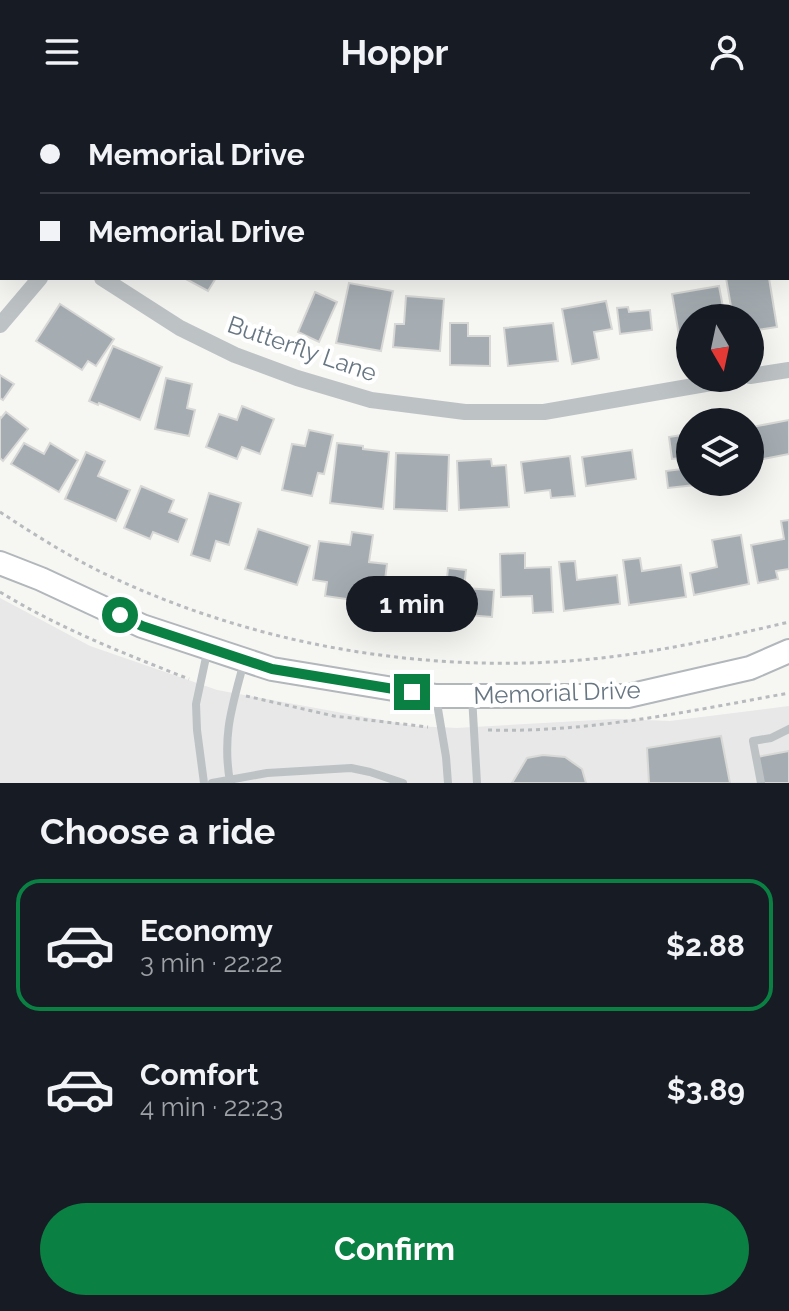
<!DOCTYPE html>
<html lang="en">
<head>
<meta charset="utf-8">
<style>
  :root { --surface:#171b24; --page:#242831; --text:#f1f3f6; --muted:#9ea1a6; --line:#363941; --accent:#0b8043 }
  body { margin:0; font-family:Raleway,sans-serif; background:var(--page); color:var(--text); height:100vh; display:flex; flex-direction:column; font-size:30px; white-space:nowrap }
  * { box-sizing:border-box; margin:0 }
  p { font-size:26px; color:var(--muted) }
  .icon { flex:none; width:44px; height:44px; fill:none; stroke:currentColor; stroke-width:2; stroke-linecap:round; stroke-linejoin:round }
  .map { position:relative; height:679px; overflow:hidden }
  .sheet { display:flex; flex-direction:column; background:var(--surface); flex:1 }
  .sheet>* { flex:none }
  .banner { position:absolute; left:0px; top:0px; width:790px; height:176px; box-shadow:0 8px 32px #0002; display:grid; align-content:center; height:176px; padding:0 40px; background:var(--surface) }
  .needle { width:52px; rotate:171deg }
  .buttons { position:absolute; left:676px; top:200px; display:grid; gap:16px }
  .buttons a { display:grid; place-items:center; width:88px; height:88px; border-radius:50%; background:var(--surface); box-shadow:0 8px 32px #0002; font-size:40px }
  .end { position:absolute; width:36px; height:36px; margin:-18px; border:10px solid #0b8043; background:#fff; box-shadow:0 0 0 4px #fff }
  .from { border-radius:50% }
  .bubble { position:absolute; height:56px; border-radius:28px; background:var(--surface); box-shadow:0 8px 32px #0002; font-size:26px; font-weight:700; line-height:56px; text-align:center }
  .banner b { display:flex; align-items:center; gap:28px; height:76px; font-size:30px }
  .banner b+b { border-top:2px solid var(--line) }
  .banner i { width:20px; height:20px; background:var(--text) }
  ul { padding:0; list-style:none }
  li { display:flex; align-items:center; gap:24px; height:132px; margin:0 16px 12px; padding:0 24px; border:4px solid transparent; border-radius:24px }
  li div { flex:1 }
  li b { display:block; font-size:30px }
  li em { font-style:normal; font-weight:700 }
  li.current { border-color:var(--accent) }
  li>.icon { width:72px; height:72px; stroke-width:1.5 }
  h2 { padding:0 40px; font-size:36px; line-height:96px }
  .primary-button { display:flex; gap:16px; margin-top:auto; padding:16px 40px }
  .primary-button a { flex:1; height:92px; border-radius:48px; background:var(--accent); color:#fff; font-size:32px; font-weight:700; line-height:92px; text-align:center }
  header { display:flex; justify-content:space-between; align-items:center; height:104px; padding:0 40px; background:var(--surface); font-size:36px; font-weight:700 }
  .map>svg:first-child { display:block }
  .built { fill:#e7e8e7 }
  .building { fill:#a5adb2; stroke:#d8d8d6; stroke-width:2 }
  .lines { fill:none; stroke-linecap:round; stroke-linejoin:round }
  .secondary-casing { stroke:#b2b7bb; stroke-width:26 }
  .path { stroke:#b8bbbd; stroke-width:3; stroke-dasharray:4 4; stroke-linecap:butt }
  .service { stroke:#bdc2c5; stroke-width:8 }
  .minor { stroke:#bdc2c5; stroke-width:16 }
  .secondary { stroke:#fff; stroke-width:22 }
  .route { stroke:#0b8043; stroke-width:10 }
  .labels { text-anchor:middle; stroke-width:8; stroke-linejoin:round; paint-order:stroke }
  .street-label { font-size:24px; fill:#677682; stroke:#fff }
</style>
</head>
<body>
<header><svg class="icon" aria-label="menu" viewBox="0 0 24 24"><path d="M4 6h16M4 12h16M4 18h16"/></svg>Hoppr<svg class="icon" aria-label="person" viewBox="0 0 24 24"><circle cx="12" cy="8" r="4"/><path d="M4 21q1-7 8-7t8 7"/></svg></header>
<div class="map">
<svg width="789" height="679" viewBox="0 0 789 679">
  <rect width="100%" height="100%" fill="#f6f6f3"/>
  <polygon class="built" points="0,494 90,542 217,586 414,622 457,624 615,615 670,617 789,602 789,679 0,679"/>
  <g class="building">
    <polygon points="0,0 67,0 69,2 2,2 2,4"/>
    <polygon points="184,174 216,174 208,187"/>
    <polygon points="726,174 769,174 777,223 750,227 750,214 733,214"/>
    <polygon points="349,179 393,187 381,247 336,239"/>
    <polygon points="719,182 725,214 690,214 690,235 680,237 672,190"/>
    <polygon points="315,188 337,198 319,238 298,228"/>
    <polygon points="406,192 444,195 440,247 393,243 395,220 404,220"/>
    <polygon points="606,197 612,225 594,228 599,255 572,260 562,205"/>
    <polygon points="60,200 114,235 96,262 88,257 82,266 36,237"/>
    <polygon points="628,203 629,208 650,206 652,226 620,230 617,204"/>
    <polygon points="450,219 468,219 468,232 490,232 490,262 450,261"/>
    <polygon points="553,219 558,257 508,262 504,224"/>
    <polygon points="113,242 162,263 140,316 99,299 98,301 89,297"/>
    <polygon points="0,271 14,280 3,296 0,294"/>
    <polygon points="166,274 192,280 187,304 195,306 189,332 155,325"/>
    <polygon points="242,302 274,315 260,350 242,343 237,355 206,343 219,310 237,316"/>
    <polygon points="6,308 28,325 3,357 0,354 0,313 1,314"/>
    <polygon points="789,316 789,350 758,356 752,323"/>
    <polygon points="309,326 333,331 324,370 318,369 312,392 282,386 292,340 305,342"/>
    <polygon points="688,330 690,353 672,355 669,333"/>
    <polygon points="24,339 44,350 50,339 78,356 59,388 11,360"/>
    <polygon points="337,339 363,342 363,345 389,348 383,405 330,399"/>
    <polygon points="632,346 636,375 586,382 582,353"/>
    <polygon points="86,348 105,357 98,372 130,386 116,417 65,395"/>
    <polygon points="396,349 449,351 447,407 394,405"/>
    <polygon points="570,352 575,392 551,394 550,386 525,389 521,358"/>
    <polygon points="491,355 492,362 506,361 509,403 459,406 457,357"/>
    <polygon points="690,364 690,378 695,378 695,381 668,384 666,367"/>
    <polygon points="141,382 174,396 169,408 187,415 178,438 153,428 150,435 124,424"/>
    <polygon points="209,389 241,399 229,441 216,437 210,457 191,451"/>
    <polygon points="789,416 789,465 776,467 778,475 758,479 751,441 784,435 781,417"/>
    <polygon points="258,425 310,442 297,481 245,465"/>
    <polygon points="352,428 373,431 369,458 387,460 382,500 325,492 327,478 313,476 319,437 350,441"/>
    <polygon points="741,431 749,480 694,491 690,469 717,463 712,436"/>
    <polygon points="525,449 525,464 551,463 553,508 533,509 532,492 501,493 500,450"/>
    <polygon points="640,454 642,467 681,461 686,493 629,501 623,456"/>
    <polygon points="575,457 577,476 617,471 620,500 564,507 559,458"/>
    <polygon points="448,464 466,466 464,484 494,486 492,513 401,506 403,480 446,484"/>
    <polygon points="721,632 730,679 649,679 647,644"/>
    <polygon points="789,647 789,679 762,679 757,653"/>
    <polygon points="543,651 565,653 582,665 586,679 512,679 527,654"/>
  </g>
  <g class="lines">
    <defs>
      <g id="secondary">
        <polyline points="785,0 785,2"/>
        <polyline points="788,22 789,28"/>
        <polyline points="0,459 41,475 142,522 272,565 436,592 628,592 750,564 789,547"/>
      </g>
    </defs>
    <use href="#secondary" class="secondary-casing"/>
    <g class="path">
      <polyline points="788,155 789,162"/>
      <path d="M0 408C32 429 65 450 99 467 247 539 417 570 581 556 651 550 721 534 789 518"/>
      <path d="M0 488C59 524 125 550 189 575"/>
      <polyline points="246,592 334,612 428,623"/>
      <path d="M488 626C589 629 690 607 789 589"/>
    </g>
    <g class="service">
      <polyline points="472,592 477,679"/>
      <polyline points="436,593 446,653 448,679"/>
      <path d="M230 678C222 631 232 603 244 558"/>
      <polyline points="204,679 197,626 196,600 208,544"/>
      <polyline points="212,679 267,669 351,664 370,668 403,679"/>
      <polyline points="761,679 753,637 771,634 789,625"/>
    </g>
    <g class="minor">
      <polyline points="280,0 284,2"/>
      <polyline points="189,2 191,0"/>
      <polyline points="0,77 2,80"/>
      <polyline points="102,174 180,224 235,251 297,274 371,296 465,308 544,308 740,274"/>
      <polyline points="0,221 40,174"/>
      <polyline points="750,272 789,266"/>
    </g>
    <use href="#secondary" class="secondary"/>
  </g>
  <g class="lines">
    <polyline class="route" points="120,511 142,522 272,565 412,588"/>
  </g>
  <g class="labels">
    <g class="street-label">
      <text transform="translate(302 245) rotate(19)" y="8">Butterfly Lane</text>
      <text transform="translate(557 589) rotate(-2)" y="8">Memorial Drive</text>
    </g>
  </g>
</svg>
<div class="buttons">
<a><svg class="needle" viewBox="-14 -14 28 28"><path d="M0-13l5 13h-10z" fill="#e53935"/><path d="M0 13l5-13h-10z" fill="#9ea1a6"/></svg></a>
<a><svg class="icon" aria-label="layers" viewBox="0 0 24 24"><path d="M12 4l9 5-9 5-9-5zM3 14l9 5 9-5"/></svg></a>
</div>
<i class="end from" style="left:120px;top:511px"></i>
<i class="end" style="left:412px;top:588px"></i>
<div class="bubble" style="left:346px;top:472px;width:132px">1 min</div>
<div class="banner">
<b><i class="from"></i>Memorial Drive</b>
<b><i></i>Memorial Drive</b>
</div>
</div>
<section class="sheet">
<h2>Choose a ride</h2>
<ul>
<li class="current"><svg class="icon" aria-label="car" viewBox="0 0 24 24"><path d="M5 17H2v-5l4-1 3-4h7l3 4 3 1v5h-3M9 17h6M6 11h13"/><circle cx="7" cy="17" r="2"/><circle cx="17" cy="17" r="2"/></svg><div><b>Economy</b><p>3 min · 22:22</p></div><em>$2.88</em></li>
<li><svg class="icon" aria-label="car" viewBox="0 0 24 24"><path d="M5 17H2v-5l4-1 3-4h7l3 4 3 1v5h-3M9 17h6M6 11h13"/><circle cx="7" cy="17" r="2"/><circle cx="17" cy="17" r="2"/></svg><div><b>Comfort</b><p>4 min · 22:23</p></div><em>$3.89</em></li>
</ul>
<div class="primary-button"><a>Confirm</a></div>
</section>
</body>
</html>
